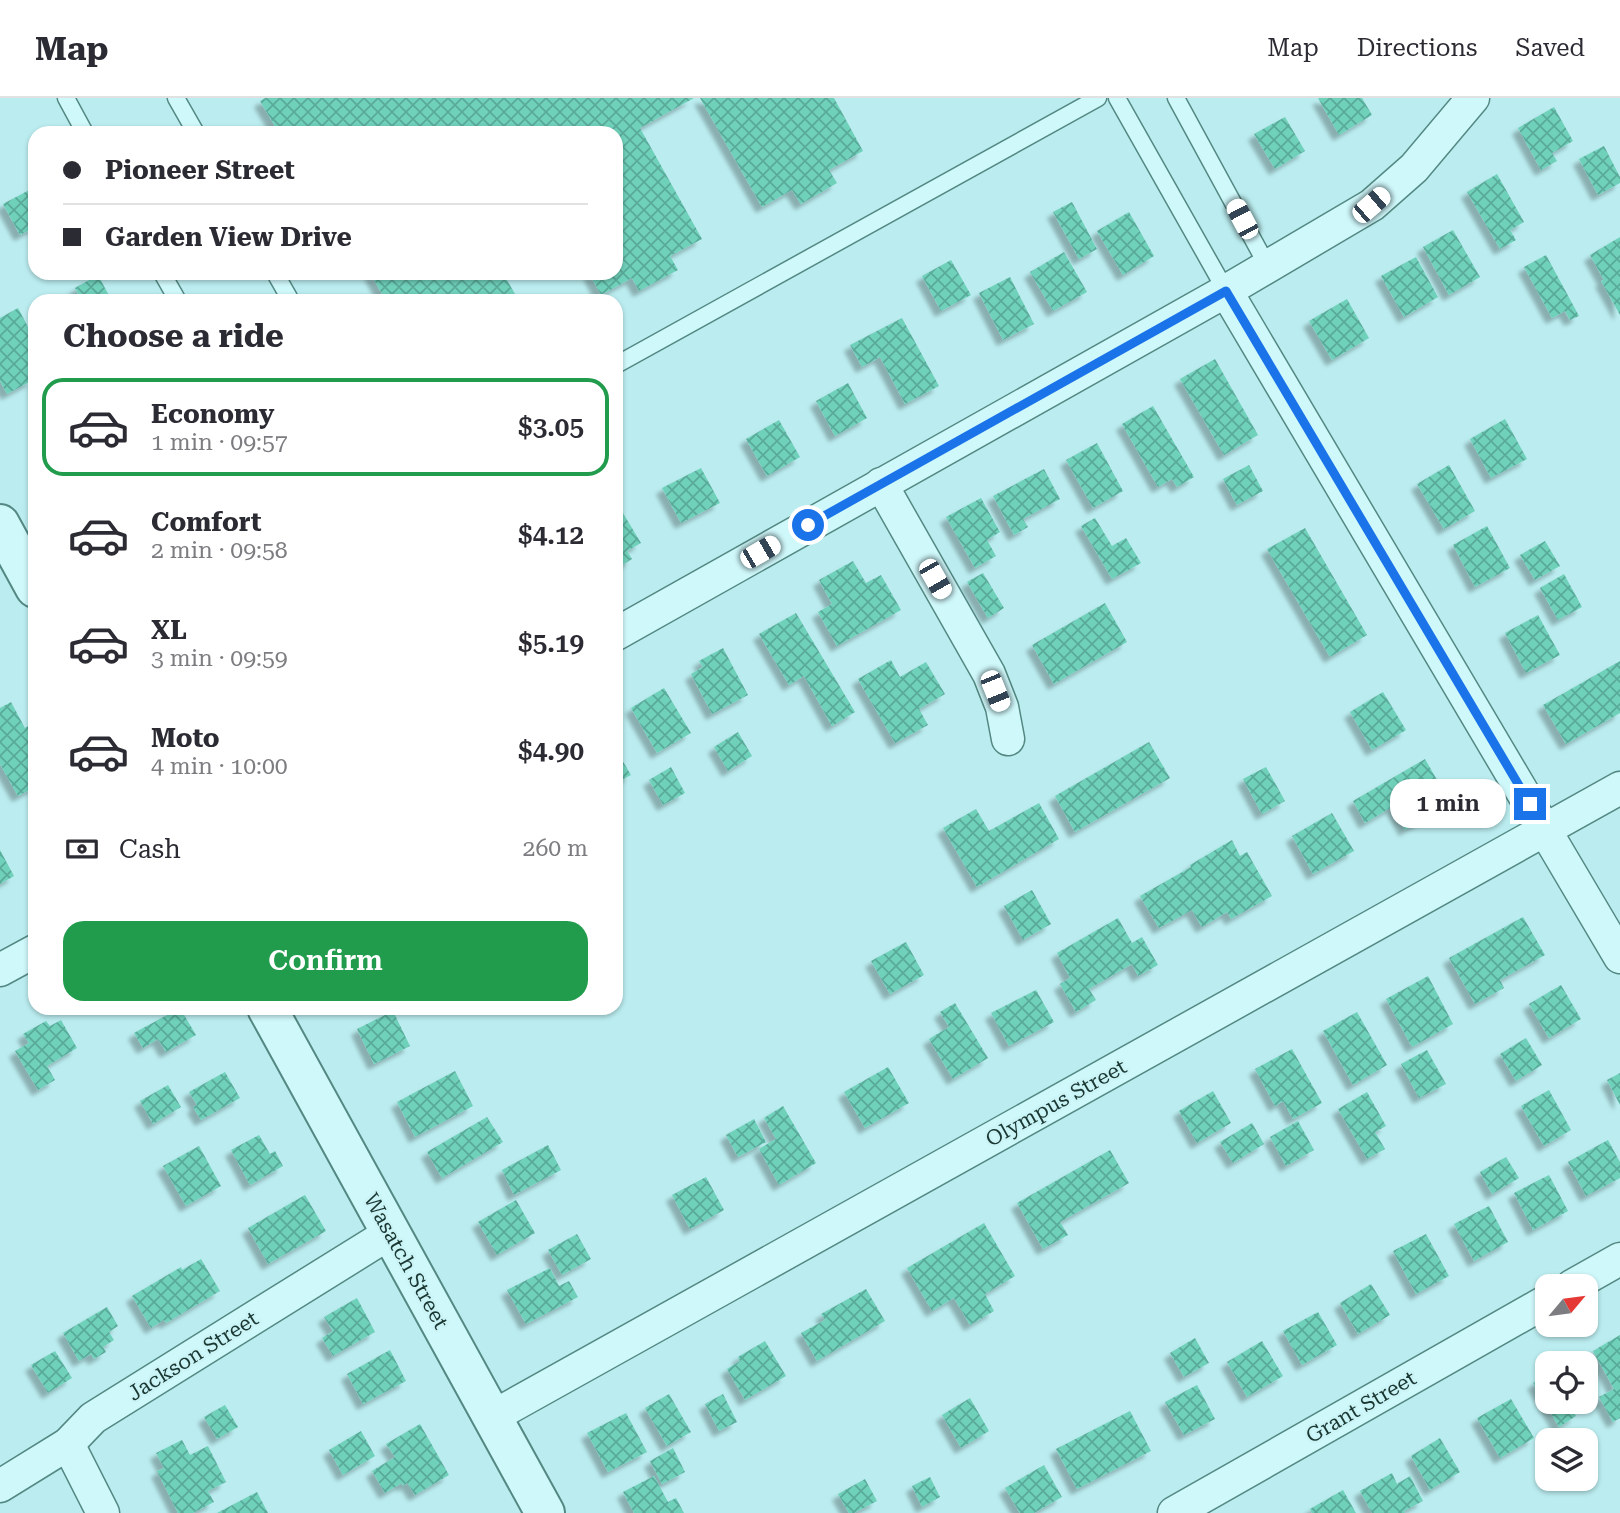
<!DOCTYPE html>
<html lang="en">
<head>
<meta charset="utf-8">
<style>
  :root { --surface:#fff; --page:#f2f2f3; --text:#2b2b33; --muted:#7c7c81; --line:#e1e1e2; --accent:#219b4c }
  body { margin:0; font-family:"Roboto Serif",serif; background:var(--page); color:var(--text); height:100vh; display:flex; flex-direction:column; font-size:26px; white-space:nowrap }
  * { box-sizing:border-box; margin:0 }
  p { font-size:23px; color:var(--muted) }
  .icon { flex:none; width:38px; height:38px; fill:none; stroke:currentColor; stroke-width:2; stroke-linecap:round; stroke-linejoin:round }
  .map { position:relative; flex:1; overflow:hidden }
  .details { position:absolute; left:28px; top:196px; width:595px; height:721px; display:flex; flex-direction:column; background:var(--surface); border-radius:21px; box-shadow:0 2px 5px #0004 }
  .details>* { flex:none }
  .hud { position:absolute; left:28px; top:28px; width:595px; height:154px; border-radius:21px; box-shadow:0 2px 5px #0004; display:grid; align-content:center; height:154px; padding:0 35px; background:var(--surface) }
  .needle { width:46px; rotate:61deg }
  .buttons { position:absolute; left:1535px; top:1176px; display:grid; gap:14px }
  .buttons a { display:grid; place-items:center; width:63px; height:63px; border-radius:14px; background:var(--surface); box-shadow:0 2px 5px #0004; font-size:35px }
  .end { position:absolute; width:32px; height:32px; margin:-16px; border:9px solid #1a73e8; background:#fff; box-shadow:0 0 0 4px #fff }
  .from { border-radius:50% }
  .bubble { position:absolute; height:49px; border-radius:21px; background:var(--surface); box-shadow:0 2px 5px #0004; font-size:23px; font-weight:600; line-height:49px; text-align:center }
  .car { position:absolute; width:21px; height:42px; margin:-21px -10px; border-radius:9px; box-shadow:0 0 5px 2px #0007; background:linear-gradient(#fff 24%,#345 0 40%,#fff 0 76%,#345 0 86%,#fff 0) }
  .hud b { display:flex; align-items:center; gap:24px; height:66px; font-size:26px }
  .hud b+b { border-top:2px solid var(--line) }
  .hud i { width:18px; height:18px; background:var(--text) }
  ul { padding:0; list-style:none }
  li { display:flex; align-items:center; gap:21px; height:98px; margin:0 14px 10px; padding:0 21px; border:4px solid transparent; border-radius:21px }
  li div { flex:1 }
  li b { display:block; font-size:26px }
  li em { font-style:normal; font-weight:600 }
  li.on { border-color:var(--accent) }
  li>.icon { width:63px; height:63px; stroke-width:1.5 }
  h2 { padding:0 35px; font-size:32px; line-height:84px }
  .pay { display:flex; align-items:center; gap:18px; height:77px; padding:0 35px; font-size:26px }
  .pay p { margin-inline-start:auto }
  .primary-button { display:flex; gap:14px; margin-top:auto; padding:14px 35px }
  .primary-button a { flex:1; height:80px; border-radius:21px; background:var(--accent); color:#fff; font-size:28px; font-weight:600; line-height:80px; text-align:center }
  header { display:flex; align-items:center; gap:42px; box-sizing:border-box; height:98px; padding:0 35px; background:var(--surface); border-bottom:2px solid var(--line) }
  header strong { font-size:33px }
  nav { display:flex; gap:38px; margin-inline-start:auto; font-size:24px }
  .map>svg:first-child { display:block }
  .building { fill:url(#building-cross-hatch); filter:url(#shadow) }
  .lines { fill:none; stroke-linecap:round; stroke-linejoin:round }
  .service-casing { stroke:#548983; stroke-width:19 }
  .minor-casing { stroke:#548983; stroke-width:35 }
  .tertiary-casing { stroke:#548983; stroke-width:42 }
  .service { stroke:#cff8fb; stroke-width:16 }
  .minor { stroke:#cff8fb; stroke-width:32 }
  .tertiary { stroke:#cff8fb; stroke-width:38 }
  .route { stroke:#1a73e8; stroke-width:9 }
  .labels { text-anchor:middle; stroke-width:5; stroke-linejoin:round; paint-order:stroke }
  .street-label { font-size:21px; fill:#1a3732; stroke:#cbf4f7 }
</style>
</head>
<body>
<header>
<strong>Map</strong>
<nav><a>Map</a><a>Directions</a><a>Saved</a></nav>
</header>
<div class="map">
<svg width="1620" height="1415" viewBox="0 0 1620 1415">
  <defs>
    <pattern id="building-cross-hatch" width="8" height="8" patternUnits="userSpaceOnUse" patternTransform="scale(1.75)"><rect width="8" height="8" fill="#6fd1bb"/><path d="M0 0l8 8M0 8l8-8" fill="none" stroke="#5aaa99"/></pattern>
    <filter id="shadow"><feDropShadow dx="-6" dy="6" stdDeviation="2" flood-color="#0004"/></filter>
  </defs>
  <rect width="100%" height="100%" fill="#bbedf0"/>
  <g class="building">
    <polygon points="265,0 694,0 640,30 702,141 670,158 678,172 639,193 632,180 601,197 589,175 616,175 616,35 279,35 260,3"/>
    <polygon points="700,0 834,0 863,53 829,72 837,85 801,106 792,92 762,109"/>
    <polygon points="1318,0 1362,0 1372,17 1339,37"/>
    <polygon points="1554,9 1573,43 1552,55 1557,63 1541,72 1518,30"/>
    <polygon points="1285,19 1305,53 1275,71 1254,36"/>
    <polygon points="1604,48 1620,79 1620,85 1598,97 1579,61"/>
    <polygon points="1497,76 1524,124 1510,132 1516,142 1500,151 1467,94"/>
    <polygon points="35,89 35,129 20,137 3,106"/>
    <polygon points="1072,104 1097,151 1079,161 1053,114"/>
    <polygon points="1129,114 1154,158 1123,177 1097,133"/>
    <polygon points="1453,132 1480,179 1449,197 1423,149"/>
    <polygon points="1620,139 1620,217 1601,183 1604,182 1590,157"/>
    <polygon points="1064,154 1087,194 1053,213 1030,174"/>
    <polygon points="1546,157 1579,218 1570,222 1565,213 1552,220 1524,169"/>
    <polygon points="1416,159 1438,199 1404,219 1381,178"/>
    <polygon points="951,162 971,197 941,213 922,178"/>
    <polygon points="370,175 503,175 519,203 386,203"/>
    <polygon points="98,177 112,203 82,203 75,190"/>
    <polygon points="1010,179 1034,226 1003,242 979,195"/>
    <polygon points="1347,201 1369,240 1332,262 1309,223"/>
    <polygon points="18,210 35,242 35,271 29,275 33,282 7,296 0,283 0,220"/>
    <polygon points="902,220 939,288 905,306 880,259 862,269 850,247"/>
    <polygon points="1215,261 1258,337 1224,357 1180,281"/>
    <polygon points="848,285 867,320 835,338 816,303"/>
    <polygon points="1153,308 1194,379 1177,389 1172,381 1158,389 1122,326"/>
    <polygon points="1505,321 1527,361 1491,380 1470,341"/>
    <polygon points="779,322 800,359 767,378 746,341"/>
    <polygon points="1097,345 1123,393 1093,410 1066,362"/>
    <polygon points="1249,367 1263,393 1237,407 1223,381"/>
    <polygon points="1449,367 1475,413 1444,431 1417,386"/>
    <polygon points="701,370 720,405 681,425 662,390"/>
    <polygon points="1044,371 1060,401 1023,421 1028,429 1014,437 993,398"/>
    <polygon points="981,400 1000,434 987,442 996,458 975,470 946,419"/>
    <polygon points="623,415 641,445 627,453 632,461 616,471 616,419"/>
    <polygon points="1095,420 1112,448 1126,440 1141,465 1112,481 1081,428"/>
    <polygon points="1487,428 1510,470 1475,489 1453,447"/>
    <polygon points="1305,430 1367,537 1330,559 1267,451"/>
    <polygon points="1545,443 1560,468 1535,482 1520,457"/>
    <polygon points="853,463 866,485 881,477 901,512 837,548 818,514 832,506 819,482"/>
    <polygon points="983,475 1004,510 988,520 967,484"/>
    <polygon points="1564,476 1582,509 1558,522 1540,490"/>
    <polygon points="1105,505 1127,544 1054,586 1032,547"/>
    <polygon points="796,515 855,614 832,628 804,578 789,587 759,536"/>
    <polygon points="1538,517 1560,557 1526,575 1505,535"/>
    <polygon points="723,550 748,597 712,616 691,576 703,569 699,563"/>
    <polygon points="891,562 900,579 926,564 945,596 919,611 928,627 895,645 858,581"/>
    <polygon points="1620,563 1620,615 1566,646 1543,607"/>
    <polygon points="664,590 691,635 657,655 631,610"/>
    <polygon points="1383,594 1406,632 1372,652 1350,614"/>
    <polygon points="11,604 25,630 30,627 35,635 35,689 18,698 0,666 0,610"/>
    <polygon points="738,634 752,658 728,673 714,649"/>
    <polygon points="1149,644 1170,680 1075,734 1055,698"/>
    <polygon points="616,652 631,677 616,685"/>
    <polygon points="1425,661 1451,706 1405,732 1392,709 1365,725 1353,703"/>
    <polygon points="671,669 685,695 663,707 649,682"/>
    <polygon points="1266,669 1285,703 1262,716 1243,681"/>
    <polygon points="1039,705 1059,741 977,789 943,730 976,711 989,733"/>
    <polygon points="1332,715 1354,753 1313,776 1292,738"/>
    <polygon points="1232,742 1240,758 1247,754 1272,798 1231,821 1227,814 1202,829 1192,812 1159,830 1140,798 1191,769 1190,767"/>
    <polygon points="0,752 14,778 0,786"/>
    <polygon points="1032,792 1051,826 1023,842 1004,808"/>
    <polygon points="1523,819 1545,857 1500,882 1504,890 1475,906 1449,860"/>
    <polygon points="1118,820 1132,845 1142,839 1158,867 1138,878 1132,866 1089,891 1096,902 1076,914 1060,886 1070,880 1057,855"/>
    <polygon points="906,844 924,877 890,896 871,863"/>
    <polygon points="1428,878 1453,926 1412,949 1386,901"/>
    <polygon points="1561,887 1581,921 1549,940 1529,906"/>
    <polygon points="1036,892 1054,924 1009,948 991,915"/>
    <polygon points="955,905 988,960 953,981 929,941 949,929 940,914"/>
    <polygon points="180,910 196,937 166,954 158,941 143,950 134,935"/>
    <polygon points="393,913 410,948 374,966 357,931"/>
    <polygon points="1357,914 1387,967 1353,987 1323,933"/>
    <polygon points="61,922 77,950 47,968 55,982 38,992 15,953 29,945 23,936 46,923 50,928"/>
    <polygon points="1526,940 1542,967 1516,983 1500,956"/>
    <polygon points="1292,951 1322,1005 1293,1021 1283,1003 1275,1008 1255,971"/>
    <polygon points="1427,952 1446,986 1419,1000 1401,966"/>
    <polygon points="888,969 909,1005 865,1030 844,994"/>
    <polygon points="455,973 473,1008 415,1039 397,1004"/>
    <polygon points="225,974 240,1000 201,1022 193,1009 197,1007 189,994"/>
    <polygon points="1620,975 1620,1007 1607,982"/>
    <polygon points="168,987 181,1009 153,1026 140,1003"/>
    <polygon points="1549,992 1571,1032 1544,1048 1521,1008"/>
    <polygon points="1213,993 1231,1025 1197,1045 1179,1013"/>
    <polygon points="1367,994 1386,1028 1375,1034 1385,1051 1367,1061 1338,1011"/>
    <polygon points="783,1008 816,1065 779,1087 759,1051 776,1041 764,1020"/>
    <polygon points="487,1019 503,1044 442,1080 427,1054"/>
    <polygon points="754,1021 766,1044 738,1059 726,1037"/>
    <polygon points="1298,1023 1314,1052 1286,1068 1270,1039"/>
    <polygon points="1252,1025 1264,1046 1233,1065 1220,1044"/>
    <polygon points="259,1037 270,1056 275,1053 283,1068 250,1087 231,1052"/>
    <polygon points="1608,1042 1620,1064 1620,1080 1586,1098 1568,1064"/>
    <polygon points="548,1047 561,1072 514,1097 502,1072"/>
    <polygon points="199,1048 221,1088 186,1108 163,1068"/>
    <polygon points="1110,1052 1129,1085 1060,1124 1068,1137 1043,1151 1017,1105"/>
    <polygon points="1506,1059 1519,1080 1492,1096 1480,1074"/>
    <polygon points="1549,1077 1568,1113 1533,1132 1514,1095"/>
    <polygon points="706,1079 724,1112 690,1131 672,1097"/>
    <polygon points="305,1097 326,1133 268,1166 248,1130"/>
    <polygon points="516,1102 535,1135 497,1157 478,1124"/>
    <polygon points="1489,1108 1508,1144 1474,1163 1454,1126"/>
    <polygon points="984,1125 1015,1178 985,1196 994,1213 970,1227 954,1200 932,1213 907,1170"/>
    <polygon points="577,1136 591,1161 562,1177 548,1152"/>
    <polygon points="1426,1136 1449,1178 1416,1196 1393,1153"/>
    <polygon points="201,1161 220,1193 166,1225 164,1222 151,1230 132,1198 181,1169 182,1172"/>
    <polygon points="550,1170 559,1188 569,1183 578,1199 526,1226 507,1192"/>
    <polygon points="1371,1186 1390,1217 1358,1236 1340,1205"/>
    <polygon points="866,1191 885,1223 817,1263 801,1235 825,1222 821,1216"/>
    <polygon points="357,1200 375,1234 333,1258 322,1240 333,1233 324,1219"/>
    <polygon points="107,1209 118,1228 109,1234 114,1242 103,1249 106,1254 94,1261 91,1256 79,1263 63,1235"/>
    <polygon points="1318,1214 1337,1247 1302,1267 1283,1233"/>
    <polygon points="1620,1237 1620,1320 1613,1324 1599,1299 1614,1291 1593,1253"/>
    <polygon points="1195,1240 1209,1265 1184,1279 1170,1255"/>
    <polygon points="765,1243 786,1278 745,1302 727,1271 740,1263 738,1259"/>
    <polygon points="1262,1243 1283,1278 1247,1299 1227,1264"/>
    <polygon points="390,1252 406,1283 363,1306 347,1276"/>
    <polygon points="55,1253 72,1280 48,1295 31,1267"/>
    <polygon points="1547,1277 1547,1304 1568,1304 1576,1318 1559,1329 1533,1285"/>
    <polygon points="1197,1287 1215,1321 1184,1337 1165,1304"/>
    <polygon points="669,1296 691,1334 667,1348 645,1310"/>
    <polygon points="723,1296 737,1324 719,1333 705,1306"/>
    <polygon points="970,1300 989,1333 961,1350 942,1317"/>
    <polygon points="1511,1301 1534,1340 1500,1360 1477,1320"/>
    <polygon points="225,1307 238,1329 217,1341 204,1319"/>
    <polygon points="1130,1313 1151,1353 1077,1391 1056,1351"/>
    <polygon points="626,1315 647,1354 608,1374 587,1335"/>
    <polygon points="420,1326 449,1377 415,1397 407,1385 403,1388 402,1385 385,1395 372,1373 395,1359 386,1346"/>
    <polygon points="361,1333 375,1358 343,1377 329,1352"/>
    <polygon points="1440,1340 1460,1374 1430,1392 1411,1358"/>
    <polygon points="182,1342 190,1357 208,1348 226,1384 208,1393 214,1404 193,1415 178,1415 157,1373 164,1370 156,1355"/>
    <polygon points="673,1350 685,1374 662,1386 650,1363"/>
    <polygon points="1044,1367 1062,1399 1034,1415 1020,1415 1005,1390"/>
    <polygon points="1392,1375 1397,1386 1410,1378 1423,1403 1404,1413 1405,1415 1372,1415 1360,1393"/>
    <polygon points="654,1378 668,1404 676,1400 684,1415 634,1415 623,1394"/>
    <polygon points="930,1379 940,1399 922,1409 912,1388"/>
    <polygon points="865,1381 877,1403 854,1415 849,1415 838,1396"/>
    <polygon points="1343,1392 1356,1415 1312,1415 1310,1411"/>
    <polygon points="257,1394 268,1415 217,1415"/>
  </g>
  <g class="lines">
    <defs>
      <g id="service">
        <polyline points="66,0 85,35"/>
        <polyline points="176,0 196,35"/>
        <polyline points="1117,0 1226,193"/>
        <polyline points="1176,0 1268,169"/>
        <polyline points="162,175 178,203"/>
        <polyline points="275,175 291,203"/>
        <polyline points="616,267 1098,0"/>
      </g>
      <g id="minor">
        <polyline points="1226,193 1620,859"/>
        <polyline points="881,386 989,576 1002,609 1008,641"/>
        <polyline points="616,536 1226,193 1372,107 1414,70 1473,0"/>
        <polyline points="0,872 35,853"/>
        <polyline points="1572,1188 1620,1161"/>
        <polyline points="492,1319 1620,690"/>
        <polyline points="68,1346 103,1415"/>
        <polyline points="0,1388 68,1346 93,1320 390,1135"/>
        <polyline points="1174,1415 1547,1203"/>
      </g>
      <g id="tertiary">
        <polyline points="0,426 35,490"/>
        <polyline points="267,910 545,1415"/>
      </g>
    </defs>
    <use href="#service" class="service-casing"/>
    <use href="#minor" class="minor-casing"/>
    <use href="#tertiary" class="tertiary-casing"/>
    <use href="#service" class="service"/>
    <use href="#minor" class="minor"/>
    <use href="#tertiary" class="tertiary"/>
  </g>
  <g class="lines">
    <polyline class="route" points="808,427 1226,193 1530,706"/>
  </g>
  <g class="labels">
    <g class="street-label">
      <text transform="translate(1056 1005) rotate(-29)" y="7">Olympus Street</text>
      <text transform="translate(406 1163) rotate(61)" y="7">Wasatch Street</text>
      <text transform="translate(193 1258) rotate(-32)" y="7">Jackson Street</text>
      <text transform="translate(1361 1309) rotate(-30)" y="7">Grant Street</text>
    </g>
  </g>
</svg>
<div class="buttons">
<a><svg class="needle" viewBox="-14 -14 28 28"><path d="M0-13l5 13h-10z" fill="#e53935"/><path d="M0 13l5-13h-10z" fill="#7c7c81"/></svg></a>
<a><svg class="icon" aria-label="locate" viewBox="0 0 24 24"><circle cx="12" cy="12" r="6"/><path d="M12 2v4M12 18v4M2 12h4M18 12h4"/></svg></a>
<a><svg class="icon" aria-label="layers" viewBox="0 0 24 24"><path d="M12 4l9 5-9 5-9-5zM3 14l9 5 9-5"/></svg></a>
</div>
<i class="end from" style="left:808px;top:427px"></i>
<i class="end" style="left:1530px;top:706px"></i>
<div class="bubble" style="left:1390px;top:681px;width:116px">1 min</div>
<i class="car" style="left:1371px;top:107px;rotate:49deg"></i>
<i class="car" style="left:1242px;top:121px;rotate:332deg"></i>
<i class="car" style="left:760px;top:454px;rotate:60deg"></i>
<i class="car" style="left:935px;top:481px;rotate:150deg"></i>
<i class="car" style="left:995px;top:593px;rotate:158deg"></i>
<div class="hud">
<b><i class="from"></i>Pioneer Street</b>
<b><i></i>Garden View Drive</b>
</div>
<section class="details">
<h2>Choose a ride</h2>
<ul>
<li class="on"><svg class="icon" aria-label="car" viewBox="0 0 24 24"><path d="M5 17H2v-5l4-1 3-4h7l3 4 3 1v5h-3M9 17h6M6 11h13"/><circle cx="7" cy="17" r="2"/><circle cx="17" cy="17" r="2"/></svg><div><b>Economy</b><p>1 min · 09:57</p></div><em>$3.05</em></li>
<li><svg class="icon" aria-label="car" viewBox="0 0 24 24"><path d="M5 17H2v-5l4-1 3-4h7l3 4 3 1v5h-3M9 17h6M6 11h13"/><circle cx="7" cy="17" r="2"/><circle cx="17" cy="17" r="2"/></svg><div><b>Comfort</b><p>2 min · 09:58</p></div><em>$4.12</em></li>
<li><svg class="icon" aria-label="car" viewBox="0 0 24 24"><path d="M5 17H2v-5l4-1 3-4h7l3 4 3 1v5h-3M9 17h6M6 11h13"/><circle cx="7" cy="17" r="2"/><circle cx="17" cy="17" r="2"/></svg><div><b>XL</b><p>3 min · 09:59</p></div><em>$5.19</em></li>
<li><svg class="icon" aria-label="car" viewBox="0 0 24 24"><path d="M5 17H2v-5l4-1 3-4h7l3 4 3 1v5h-3M9 17h6M6 11h13"/><circle cx="7" cy="17" r="2"/><circle cx="17" cy="17" r="2"/></svg><div><b>Moto</b><p>4 min · 10:00</p></div><em>$4.90</em></li>
</ul>
<div class="pay"><svg class="icon" aria-label="cash" viewBox="0 0 24 24"><path d="M3 7h18v10H3z"/><circle cx="12" cy="12" r="2"/></svg>Cash<p>260 m</p></div>
<div class="primary-button"><a>Confirm</a></div>
</section>
</div>
</body>
</html>
